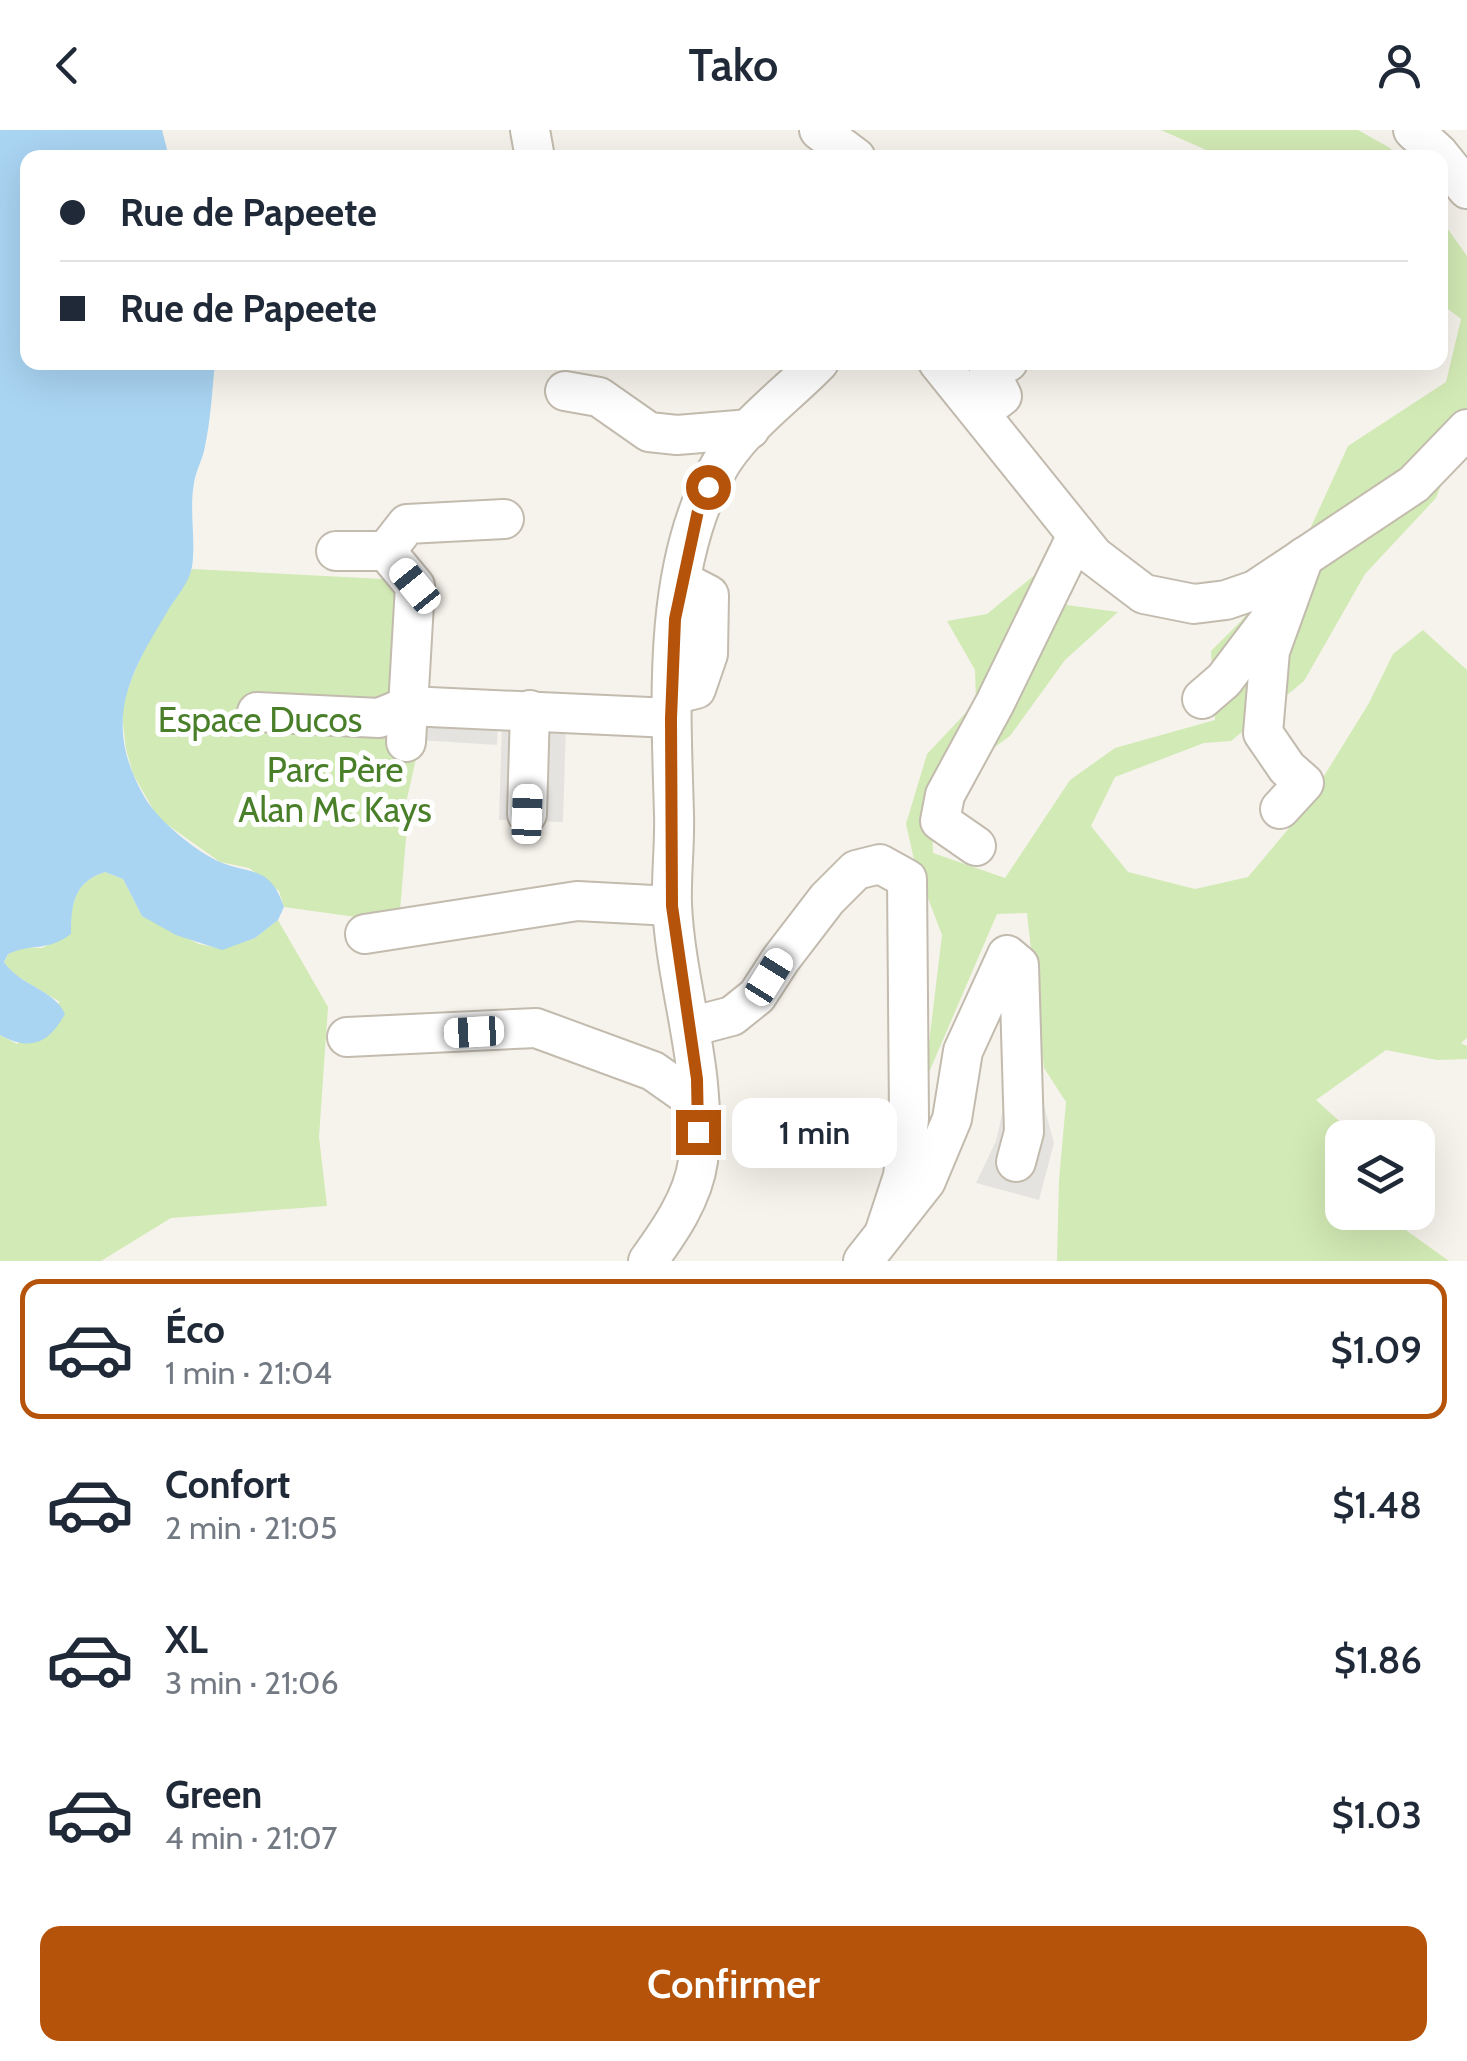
<!DOCTYPE html>
<html lang="fr">
<head>
<meta charset="utf-8">
<style>
  :root { --surface:#fff; --page:#f6f6f7; --text:#1f2937; --muted:#747a83; --line:#e0e1e3; --accent:#b45309 }
  body { margin:0; font-family:Cabin,sans-serif; background:var(--page); color:var(--text); height:100vh; display:flex; flex-direction:column; font-size:38px; white-space:nowrap }
  * { box-sizing:border-box; margin:0 }
  p { font-size:32px; color:var(--muted) }
  .icon { flex:none; width:55px; height:55px; fill:none; stroke:currentColor; stroke-width:2; stroke-linecap:round; stroke-linejoin:round }
  .map { position:relative; height:1131px; overflow:hidden }
  .panel { display:flex; flex-direction:column; background:var(--surface); flex:1 }
  .panel>* { flex:none }
  .guide { position:absolute; left:20px; top:20px; width:1428px; height:220px; border-radius:20px; box-shadow:0 10px 40px #0002; display:grid; align-content:center; height:220px; padding:0 40px; background:var(--surface) }
  .controls { position:absolute; left:1325px; top:990px; display:grid; gap:20px }
  .controls a { display:grid; place-items:center; width:110px; height:110px; border-radius:20px; background:var(--surface); box-shadow:0 10px 40px #0002; font-size:50px }
  .end { position:absolute; width:45px; height:45px; margin:-22px; border:12px solid #b45309; background:#fff; box-shadow:0 0 0 5px #fff }
  .from { border-radius:50% }
  .bubble { position:absolute; height:70px; border-radius:20px; background:var(--surface); box-shadow:0 10px 40px #0002; font-size:32px; font-weight:600; line-height:70px; text-align:center }
  .car { position:absolute; width:30px; height:60px; margin:-30px -15px; border-radius:12px; box-shadow:0 0 8px 2px #0007; background:linear-gradient(#fff 24%,#345 0 40%,#fff 0 76%,#345 0 86%,#fff 0) }
  .guide b { display:flex; align-items:center; gap:35px; height:95px; font-size:38px }
  .guide b+b { border-top:2px solid var(--line) }
  .guide i { width:25px; height:25px; background:var(--text) }
  ul { padding:18px 0 0; list-style:none }
  li { display:flex; align-items:center; gap:30px; height:140px; margin:0 20px 15px; padding:0 20px; border:5px solid transparent; border-radius:20px }
  li div { flex:1 }
  li b { display:block; font-size:38px }
  li em { font-style:normal; font-weight:600 }
  li.current { border-color:var(--accent) }
  li>.icon { width:90px; height:90px; stroke-width:1.5 }
  .button { display:flex; gap:20px; margin-top:auto; padding:20px 40px }
  .button a { flex:1; height:115px; border-radius:20px; background:var(--accent); color:#fff; font-size:40px; font-weight:600; line-height:115px; text-align:center }
  header { display:flex; justify-content:space-between; align-items:center; height:130px; padding:0 40px; background:var(--surface); font-size:45px; font-weight:600 }
  .map>svg:first-child { display:block }
  .green { fill:#d2eab5 }
  .parking { fill:#e5e3e0 }
  .water { fill:#a9d4f2 }
  .lines { fill:none; stroke-linecap:round; stroke-linejoin:round }
  .minor-casing { stroke:#c2bbae; stroke-width:42 }
  .minor { stroke:#fff; stroke-width:38 }
  .route { stroke:#b45309; stroke-width:12 }
  .labels { text-anchor:middle; stroke-width:10; stroke-linejoin:round; paint-order:stroke }
  .park-label { font-size:35px; fill:#4a7f2a; stroke:#fff }
</style>
</head>
<body>
<header><svg class="icon" aria-label="back" viewBox="0 0 24 24"><path d="M15 5l-7 7 7 7"/></svg>Tako<svg class="icon" aria-label="person" viewBox="0 0 24 24"><circle cx="12" cy="8" r="4"/><path d="M4 21q1-7 8-7t8 7"/></svg></header>
<div class="map">
<svg width="1467" height="1131" viewBox="0 0 1467 1131">
  <rect width="100%" height="100%" fill="#f6f3ec"/>
  <g class="green">
    <polygon points="1161,0 1358,0 1390,18 1397,27 1222,27"/>
    <polygon points="1440,88 1467,126 1467,289 1436,368 1365,444 1304,551 1231,611 1204,613 1115,647 1091,696 1128,742 1195,759 1248,747 1300,685 1369,573 1393,524 1423,500 1467,540 1467,908 1461,913 1467,916 1467,929 1437,930 1386,920 1316,970 1357,1007 1342,1008 1342,1082 1392,1083 1396,1093 1449,1131 1057,1131 1059,1050 1066,972 1044,938 1027,783 997,784 924,954 942,805 915,734 906,694 927,624 976,572 975,540 947,491 987,484 1048,434 1067,475 1118,482 1065,530 1010,606 931,663 933,723 1005,748 1070,650 1115,618 1215,590 1211,521 1241,491 1305,410 1348,316 1446,252 1461,189 1440,173"/>
    <polygon points="192,439 401,450 418,620 401,695 407,696 399,793 284,777 279,761 249,738 220,732 158,688 133,644 126,619 121,577 132,548 145,518"/>
    <path d="M105 742 123 749 142 786 199 814 222 819 255 808 278 790 328 877 319 1007 327 1076 171 1088 101 1131H0V905L17 914 60 872 12 843 4 833 8 824 23 817 42 818 70 804C71 774 74 752 105 742Z"/>
  </g>
  <g class="parking">
    <polygon points="420,585 498,590 497,615 418,610"/>
    <polygon points="502,592 566,594 563,692 499,690"/>
    <polygon points="1008,958 1041,965 1054,1013 1039,1070 976,1053 996,1011"/>
  </g>
  <path class="water" d="M0 0H162L169 27 28 28V232L215 233C212 260 211 289 205 316 203 329 196 340 194 353 189 380 196 410 192 437 189 454 174 469 166 484 126 549 103 595 145 668 158 690 195 721 220 732 251 745 270 735 284 777L278 790 255 808 222 820 176 805 142 786 123 749 105 742C74 752 71 774 71 804 47 822 32 813 8 824L4 832C20 856 54 859 65 884 49 913 31 922 0 905Z"/>
  <g class="lines">
    <defs>
      <g id="minor">
        <polyline points="530,0 535,28"/>
        <polyline points="819,0 856,28"/>
        <polyline points="1413,0 1439,24 1467,59"/>
        <polyline points="938,232 1094,426 1144,464 1194,474 1226,470 1255,460 1414,354 1467,299"/>
        <polyline points="565,261 599,267 649,302 677,305 750,299"/>
        <polyline points="980,283 1002,266 989,241 1008,232"/>
        <polyline points="336,421 386,421 415,456 406,612"/>
        <polyline points="386,421 407,394 504,389"/>
        <polyline points="672,565 696,559 708,524 709,465 682,451"/>
        <polyline points="1202,569 1224,550 1274,484"/>
        <polyline points="257,582 379,588 408,576 671,588"/>
        <polyline points="1280,679 1304,653 1287,638 1263,603 1270,521 1304,427"/>
        <polyline points="527,684 530,580"/>
        <polyline points="976,716 940,691 945,665 995,573 1077,405"/>
        <polyline points="365,804 577,771 672,776"/>
        <polyline points="690,897 732,886 757,866 781,829 827,769 856,740 880,734 907,749 909,989 903,1046 885,1101"/>
        <polyline points="347,907 536,898 653,941 697,972"/>
        <path d="M648 1131C669 1102 693 1068 698 1031 709 945 676 859 672 775 671 745 675 714 674 684 671 575 662 442 716 342 739 299 785 267 819 232"/>
        <polyline points="863,1131 926,1051 952,989 963,921 1007,825 1019,835 1024,1002 1016,1032"/>
      </g>
    </defs>
    <use href="#minor" class="minor-casing"/>
    <use href="#minor" class="minor"/>
  </g>
  <g class="lines">
    <polyline class="route" points="698,1002 697,949 672,776 671,588 675,489 699,376 708,357"/>
  </g>
  <g class="labels">
    <g class="park-label">
      <text x="260" y="602">Espace Ducos</text>
      <text x="335" y="652">Parc Père<tspan x="335" dy="40">Alan Mc Kays</tspan></text>
    </g>
  </g>
</svg>
<div class="controls">
<a><svg class="icon" aria-label="layers" viewBox="0 0 24 24"><path d="M12 4l9 5-9 5-9-5zM3 14l9 5 9-5"/></svg></a>
</div>
<i class="end from" style="left:708px;top:357px"></i>
<i class="end" style="left:698px;top:1002px"></i>
<div class="bubble" style="left:732px;top:968px;width:165px">1 min</div>
<i class="car" style="left:415px;top:456px;rotate:321deg"></i>
<i class="car" style="left:527px;top:684px;rotate:2deg"></i>
<i class="car" style="left:769px;top:847px;rotate:32deg"></i>
<i class="car" style="left:474px;top:902px;rotate:267deg"></i>
<div class="guide">
<b><i class="from"></i>Rue de Papeete</b>
<b><i></i>Rue de Papeete</b>
</div>
</div>
<section class="panel">
<ul>
<li class="current"><svg class="icon" aria-label="car" viewBox="0 0 24 24"><path d="M5 17H2v-5l4-1 3-4h7l3 4 3 1v5h-3M9 17h6M6 11h13"/><circle cx="7" cy="17" r="2"/><circle cx="17" cy="17" r="2"/></svg><div><b>Éco</b><p>1 min · 21:04</p></div><em>$1.09</em></li>
<li><svg class="icon" aria-label="car" viewBox="0 0 24 24"><path d="M5 17H2v-5l4-1 3-4h7l3 4 3 1v5h-3M9 17h6M6 11h13"/><circle cx="7" cy="17" r="2"/><circle cx="17" cy="17" r="2"/></svg><div><b>Confort</b><p>2 min · 21:05</p></div><em>$1.48</em></li>
<li><svg class="icon" aria-label="car" viewBox="0 0 24 24"><path d="M5 17H2v-5l4-1 3-4h7l3 4 3 1v5h-3M9 17h6M6 11h13"/><circle cx="7" cy="17" r="2"/><circle cx="17" cy="17" r="2"/></svg><div><b>XL</b><p>3 min · 21:06</p></div><em>$1.86</em></li>
<li><svg class="icon" aria-label="car" viewBox="0 0 24 24"><path d="M5 17H2v-5l4-1 3-4h7l3 4 3 1v5h-3M9 17h6M6 11h13"/><circle cx="7" cy="17" r="2"/><circle cx="17" cy="17" r="2"/></svg><div><b>Green</b><p>4 min · 21:07</p></div><em>$1.03</em></li>
</ul>
<div class="button"><a>Confirmer</a></div>
</section>
</body>
</html>
